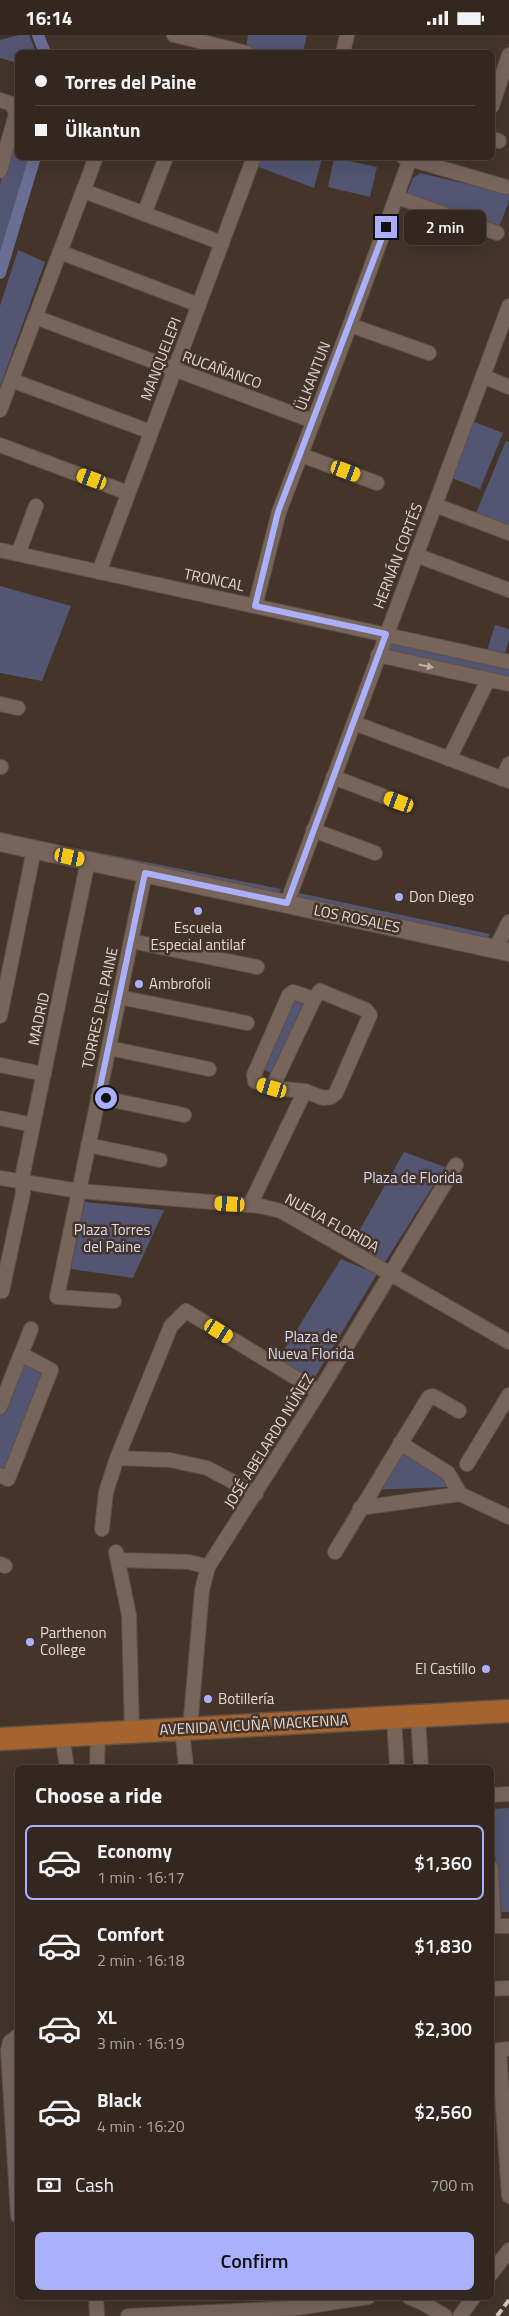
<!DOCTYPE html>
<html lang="en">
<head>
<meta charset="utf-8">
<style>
  :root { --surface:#332720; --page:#3e332d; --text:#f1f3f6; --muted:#a9a5a5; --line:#4e443e; --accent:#aab0fb }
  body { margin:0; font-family:"Titillium Web",sans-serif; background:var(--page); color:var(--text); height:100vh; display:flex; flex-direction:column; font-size:19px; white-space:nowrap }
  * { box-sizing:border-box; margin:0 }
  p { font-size:16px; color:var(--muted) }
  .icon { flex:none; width:28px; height:28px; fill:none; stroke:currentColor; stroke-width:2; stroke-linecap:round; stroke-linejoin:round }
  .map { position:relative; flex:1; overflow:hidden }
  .side { position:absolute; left:15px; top:1730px; width:479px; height:535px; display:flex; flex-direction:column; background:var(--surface); border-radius:8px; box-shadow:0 5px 20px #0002,0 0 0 1px var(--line) }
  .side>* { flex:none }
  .guide { position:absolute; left:15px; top:15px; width:480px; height:110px; border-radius:8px; box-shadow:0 5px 20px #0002,0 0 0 1px var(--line); display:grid; align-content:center; height:110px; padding:0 20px; background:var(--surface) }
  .end { position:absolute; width:22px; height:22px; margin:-11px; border:6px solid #aab0fb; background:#111; box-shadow:0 0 0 2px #111 }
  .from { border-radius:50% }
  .bubble { position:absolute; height:35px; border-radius:8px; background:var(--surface); box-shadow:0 5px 20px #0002,0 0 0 1px var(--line); font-size:16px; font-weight:600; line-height:35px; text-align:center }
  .car { position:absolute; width:15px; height:30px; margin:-15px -8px; border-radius:6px; box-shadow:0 0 4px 1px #0007; background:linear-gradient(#f5c518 24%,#345 0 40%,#f5c518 0 76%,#345 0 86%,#f5c518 0) }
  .guide b { display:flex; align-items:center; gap:18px; height:48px; font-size:19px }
  .guide b+b { border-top:1px solid var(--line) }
  .guide i { width:12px; height:12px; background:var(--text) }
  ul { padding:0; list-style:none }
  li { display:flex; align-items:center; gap:15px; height:75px; margin:0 10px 8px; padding:0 10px; border:2px solid transparent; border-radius:8px }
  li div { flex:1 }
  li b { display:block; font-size:19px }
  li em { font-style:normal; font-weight:600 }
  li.on { border-color:var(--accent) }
  li>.icon { width:45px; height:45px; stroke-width:1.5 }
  h2 { padding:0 20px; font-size:22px; line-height:60px }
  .pay { display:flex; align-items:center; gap:12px; height:55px; padding:0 20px; font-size:19px }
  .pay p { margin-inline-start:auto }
  .cta { display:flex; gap:10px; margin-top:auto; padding:10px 20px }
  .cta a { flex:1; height:58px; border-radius:8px; background:var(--accent); color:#111; font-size:20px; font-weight:600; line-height:58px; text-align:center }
  .status { display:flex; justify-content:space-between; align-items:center; height:35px; padding:0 25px; background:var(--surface); direction:ltr }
  .status svg { height:14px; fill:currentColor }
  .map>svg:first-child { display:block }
  .green { fill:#535672 }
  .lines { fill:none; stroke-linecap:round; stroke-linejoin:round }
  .canal { stroke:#6a6e94; stroke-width:12 }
  .minor-casing { stroke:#5e5048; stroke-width:16 }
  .tertiary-casing { stroke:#5e5048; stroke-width:20 }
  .primary-casing { stroke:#5e5048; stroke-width:25 }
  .minor { stroke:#77655b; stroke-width:14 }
  .tertiary { stroke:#77655b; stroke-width:18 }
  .primary { stroke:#a6632e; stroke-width:22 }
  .rail { stroke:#cfc3bd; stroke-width:4; stroke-dasharray:8 4; stroke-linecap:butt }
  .oneway { fill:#bdb0a8 }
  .route { stroke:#aab0fb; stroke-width:6 }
  .poi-dot { fill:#aab0fb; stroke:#44342a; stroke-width:2 }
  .labels { text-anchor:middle; stroke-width:5; stroke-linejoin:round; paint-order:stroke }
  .street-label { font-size:15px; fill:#e3d8d2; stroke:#44342a }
  .poi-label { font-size:15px; fill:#e3d8d2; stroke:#44342a; text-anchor:start }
  .park-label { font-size:15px; fill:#d8dcf6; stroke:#44342a }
</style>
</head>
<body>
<div class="status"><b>16:14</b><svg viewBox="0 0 49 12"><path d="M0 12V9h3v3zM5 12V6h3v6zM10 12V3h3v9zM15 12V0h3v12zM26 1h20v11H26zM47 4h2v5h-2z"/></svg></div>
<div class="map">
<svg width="509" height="2281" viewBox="0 0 509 2281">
  <rect width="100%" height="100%" fill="#44342a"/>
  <g class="green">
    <polygon points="19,0 29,0 36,17 18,18 17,28 0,23 0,5"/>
    <polygon points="248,0 307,0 303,17 267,17 246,12"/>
    <polygon points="17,88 18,122 30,123 0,222 0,149"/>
    <polygon points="260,123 322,123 314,153 256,131"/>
    <polygon points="334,123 377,132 370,162 328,152"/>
    <polygon points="420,138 509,159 509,166 498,195 405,163 413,143"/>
    <polygon points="18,215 45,227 0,352 0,271"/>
    <polygon points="472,386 503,398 480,454 449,442"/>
    <polygon points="506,406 509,407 509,491 476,478"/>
    <polygon points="0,551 71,571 42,646 0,638"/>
    <polygon points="495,590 509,594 509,605 504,621 487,616"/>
    <polygon points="391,608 509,634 509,643 389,615"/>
    <polygon points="0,798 281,854 278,862 0,803"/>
    <polygon points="299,858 490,899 485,908 296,866"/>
    <polygon points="293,960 305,965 273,1039 261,1033"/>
    <polygon points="404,1117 445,1132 385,1227 351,1210"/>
    <polygon points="85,1167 164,1175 133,1243 71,1234"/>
    <polygon points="341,1224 377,1239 312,1347 279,1323"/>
    <polygon points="23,1326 45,1338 6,1438 0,1435 0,1376"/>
    <polygon points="394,1411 448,1443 449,1452 369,1455"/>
    <polygon points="509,1773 509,1877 498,1877 493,1774"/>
  </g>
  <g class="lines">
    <g class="canal">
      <polyline points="38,0 45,18"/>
      <polyline points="0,238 35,122"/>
    </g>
    <defs>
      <g id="minor">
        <polyline points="174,0 247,18"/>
        <polyline points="343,18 347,0"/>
        <polyline points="0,65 12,69 16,79 0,136"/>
        <polyline points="492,71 509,20"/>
        <polyline points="492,104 499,106"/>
        <polyline points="403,122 506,152"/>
        <polyline points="84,156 222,208"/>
        <polyline points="397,162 497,198"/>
        <polyline points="144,179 166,122"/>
        <polyline points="60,217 199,270"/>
        <polyline points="35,282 313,386"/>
        <polyline points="350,290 429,318"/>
        <polyline points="483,341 509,352"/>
        <polyline points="11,345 151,397"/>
        <polyline points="0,375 96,122"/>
        <polyline points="0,410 128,458"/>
        <polyline points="301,420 377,448"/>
        <polyline points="435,470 509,498"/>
        <polyline points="0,515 509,627"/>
        <polyline points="18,519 36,471"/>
        <polyline points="416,520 509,555"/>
        <polyline points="99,537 254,122"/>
        <polyline points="255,571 279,477 350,290 410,124"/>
        <polyline points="378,620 509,649"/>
        <polyline points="0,669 18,673"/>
        <polyline points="354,688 509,746"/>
        <polyline points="449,724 488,645"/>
        <polyline points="0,732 1,732"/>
        <polyline points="333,742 399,767"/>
        <polyline points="502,744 509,729"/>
        <polyline points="313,795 375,818"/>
        <polyline points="287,868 509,271"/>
        <polyline points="131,906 257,932"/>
        <polyline points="495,914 509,887"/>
        <polyline points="119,962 247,988"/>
        <polyline points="0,981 34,815"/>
        <polyline points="109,1013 209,1034"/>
        <polyline points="0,1030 44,1039"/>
        <polyline points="272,1053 314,964 320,956 366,975 370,980 336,1058 331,1062 323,1063 305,1056 272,1053 255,1046 254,1040 289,960 293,957 314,964"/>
        <polyline points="98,1062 184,1080"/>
        <polyline points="0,1083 33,1090"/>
        <polyline points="88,1110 160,1125"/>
        <polyline points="0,1143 79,1156 260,1171 281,1176 509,1307"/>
        <polyline points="250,1170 305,1056"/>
        <polyline points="0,1256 2,1256 23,1158 23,1138 88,826"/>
        <polyline points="114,1266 57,1262 145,838"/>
        <polyline points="0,1372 31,1294"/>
        <polyline points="400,1408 448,1438 460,1459"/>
        <polyline points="117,1423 170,1425 207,1433 256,1459"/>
        <polyline points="467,1429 509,1360"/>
        <polyline points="0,1440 8,1444 51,1335 21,1319"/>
        <polyline points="360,1473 460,1459 509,1482"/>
        <polyline points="102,1494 106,1457 117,1423 171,1291 186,1276 319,1357"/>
        <polyline points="116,1517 129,1580 132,1697"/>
        <polyline points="335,1517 429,1362 433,1361 459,1376"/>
        <polyline points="119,1525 189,1527 208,1532"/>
        <polyline points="0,1529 5,1531"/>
        <polyline points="418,1681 421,1732"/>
        <polyline points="394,1683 397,1732"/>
        <polyline points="182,1694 186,1732"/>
        <polyline points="190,1694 202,1555 208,1532 319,1357 456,1130"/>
        <polyline points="62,1701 67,1732"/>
        <polyline points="97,1732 98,1699"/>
        <polyline points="491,1760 509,1759"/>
        <polyline points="491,1833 494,1891 509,1891"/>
        <polyline points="491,1954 509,1953"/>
        <polyline points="18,2001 10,2007 8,2015 18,2181"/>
        <polyline points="509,2014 499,2015 509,2161"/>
        <polyline points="491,2239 509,2215"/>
        <polyline points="96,2262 97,2281"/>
        <polyline points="409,2262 421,2267 445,2281"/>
        <polyline points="128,2281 297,2273 368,2262"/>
        <polyline points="460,2281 474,2262"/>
      </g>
      <polyline id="tertiary" points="0,807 509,917"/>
      <polyline id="primary" points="0,1704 509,1676"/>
    </defs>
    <use href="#minor" class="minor-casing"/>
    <use href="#tertiary" class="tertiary-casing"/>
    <use href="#primary" class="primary-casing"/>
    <use href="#minor" class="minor"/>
    <use href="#tertiary" class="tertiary"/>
    <use href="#primary" class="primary"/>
    <polyline class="rail" points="497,2281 509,2265"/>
  </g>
  <defs><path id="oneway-solid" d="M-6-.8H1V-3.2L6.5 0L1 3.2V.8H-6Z" transform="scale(1.25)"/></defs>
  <use class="oneway" href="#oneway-solid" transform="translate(426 631) rotate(12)"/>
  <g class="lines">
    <polyline class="route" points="106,1063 98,1062 145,838 287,868 386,599 255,571 278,477 386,192"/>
  </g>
  <g class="poi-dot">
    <circle cx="399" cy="862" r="5"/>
    <circle cx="198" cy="876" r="5"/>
    <circle cx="139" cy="949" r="5"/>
    <circle cx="30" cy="1607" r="5"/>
    <circle cx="486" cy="1634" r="5"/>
    <circle cx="208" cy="1664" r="5"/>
  </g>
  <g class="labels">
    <g class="street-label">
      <text transform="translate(161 324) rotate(-69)" y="5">MANQUELEPI</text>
      <text transform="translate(222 335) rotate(20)" y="5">RUCAÑANCO</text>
      <text transform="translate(313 341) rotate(-69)" y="5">ÜLKANTUN</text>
      <text transform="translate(398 521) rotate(-69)" y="5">HERNÁN CORTÉS</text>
      <text transform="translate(214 545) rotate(12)" y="5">TRONCAL</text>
      <text transform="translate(357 884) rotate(12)" y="5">LOS ROSALES</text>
      <text transform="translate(100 973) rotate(-78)" y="5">TORRES DEL PAINE</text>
      <text transform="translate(39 984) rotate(-78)" y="5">MADRID</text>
      <text transform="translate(332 1188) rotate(29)" y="5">NUEVA FLORIDA</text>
      <text transform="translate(269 1406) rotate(-58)" y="5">JOSÉ ABELARDO NÚÑEZ</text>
      <text transform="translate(254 1690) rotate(-3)" y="5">AVENIDA VICUÑA MACKENNA</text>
    </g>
    <g class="poi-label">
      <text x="409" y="867">Don Diego</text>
      <text x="198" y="898" text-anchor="middle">Escuela<tspan x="198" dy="17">Especial antilaf</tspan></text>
      <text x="149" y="954">Ambrofoli</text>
      <text x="40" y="1603">Parthenon<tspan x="40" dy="17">College</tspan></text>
      <text x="476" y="1639" text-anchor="end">El Castillo</text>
      <text x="218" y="1669">Botillería</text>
    </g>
    <g class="park-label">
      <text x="413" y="1148">Plaza de Florida</text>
      <text x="112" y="1200">Plaza Torres<tspan x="112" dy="17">del Paine</tspan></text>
      <text x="311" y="1307">Plaza de<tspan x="311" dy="17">Nueva Florida</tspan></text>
    </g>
  </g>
</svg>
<i class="end from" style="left:106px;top:1063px"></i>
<i class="end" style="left:386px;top:192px"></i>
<div class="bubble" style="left:404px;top:175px;width:82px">2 min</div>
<i class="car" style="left:346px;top:436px;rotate:110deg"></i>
<i class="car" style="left:92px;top:444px;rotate:290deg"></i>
<i class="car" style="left:399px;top:767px;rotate:290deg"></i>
<i class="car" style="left:70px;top:822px;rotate:102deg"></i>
<i class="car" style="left:272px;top:1053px;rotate:286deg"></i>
<i class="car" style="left:230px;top:1169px;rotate:273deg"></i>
<i class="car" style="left:219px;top:1296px;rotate:122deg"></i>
<div class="guide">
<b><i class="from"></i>Torres del Paine</b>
<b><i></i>Ülkantun</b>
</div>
<section class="side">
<h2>Choose a ride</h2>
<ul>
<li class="on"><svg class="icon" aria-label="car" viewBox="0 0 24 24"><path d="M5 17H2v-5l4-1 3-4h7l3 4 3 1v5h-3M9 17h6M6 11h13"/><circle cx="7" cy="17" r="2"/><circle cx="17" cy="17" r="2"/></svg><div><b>Economy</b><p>1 min · 16:17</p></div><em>$1,360</em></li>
<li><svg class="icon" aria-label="car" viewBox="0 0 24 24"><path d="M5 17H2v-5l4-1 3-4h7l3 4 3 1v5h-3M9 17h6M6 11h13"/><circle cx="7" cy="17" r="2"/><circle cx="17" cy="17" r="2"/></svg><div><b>Comfort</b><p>2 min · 16:18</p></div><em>$1,830</em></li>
<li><svg class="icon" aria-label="car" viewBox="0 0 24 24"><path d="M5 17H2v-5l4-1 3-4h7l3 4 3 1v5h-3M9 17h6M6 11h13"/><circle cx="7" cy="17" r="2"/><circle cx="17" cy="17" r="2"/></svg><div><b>XL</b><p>3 min · 16:19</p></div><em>$2,300</em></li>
<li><svg class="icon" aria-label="car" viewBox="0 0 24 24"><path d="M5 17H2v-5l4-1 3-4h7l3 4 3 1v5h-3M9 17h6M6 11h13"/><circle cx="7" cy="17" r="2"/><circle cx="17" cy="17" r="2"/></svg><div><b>Black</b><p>4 min · 16:20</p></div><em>$2,560</em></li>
</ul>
<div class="pay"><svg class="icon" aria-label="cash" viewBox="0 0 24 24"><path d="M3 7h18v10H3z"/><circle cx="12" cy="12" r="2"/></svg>Cash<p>700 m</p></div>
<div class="cta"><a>Confirm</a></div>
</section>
</div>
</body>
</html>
